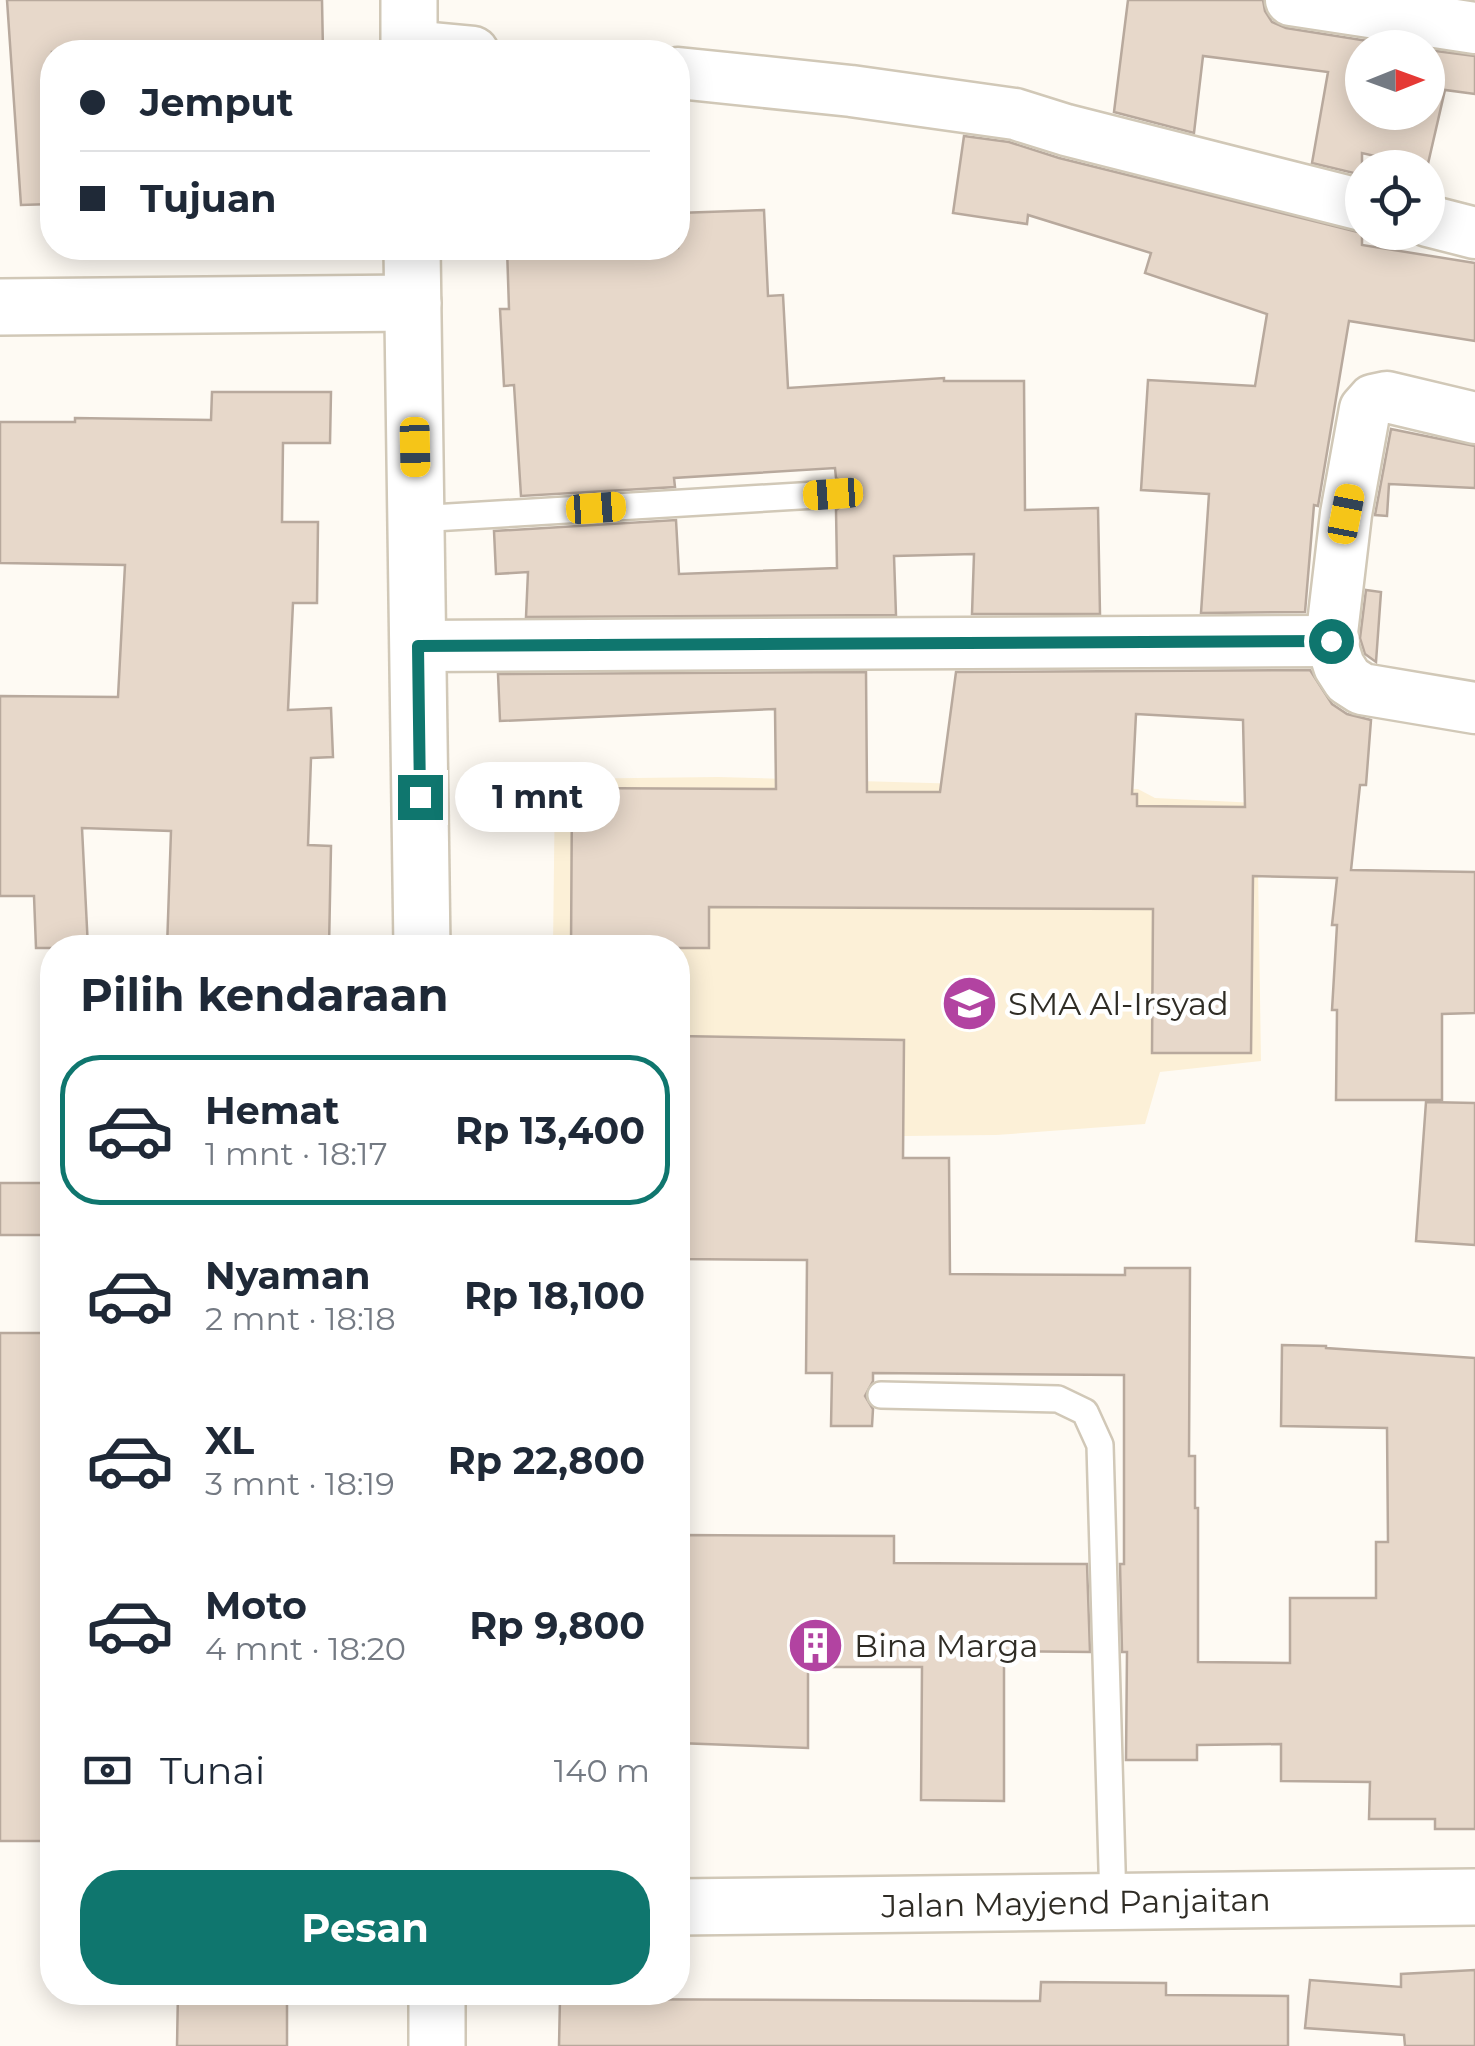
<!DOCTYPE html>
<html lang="id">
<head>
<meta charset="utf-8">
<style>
  :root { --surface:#fff; --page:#f2f2f3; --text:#1f2937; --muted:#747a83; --line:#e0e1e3; --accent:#0f766e }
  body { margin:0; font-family:Montserrat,sans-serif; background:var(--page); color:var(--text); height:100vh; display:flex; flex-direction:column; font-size:38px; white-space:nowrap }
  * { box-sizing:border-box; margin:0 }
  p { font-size:32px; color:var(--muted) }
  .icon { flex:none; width:55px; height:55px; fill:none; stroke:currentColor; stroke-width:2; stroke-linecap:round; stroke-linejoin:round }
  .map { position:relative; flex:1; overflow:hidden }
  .side { position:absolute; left:40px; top:935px; width:650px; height:1070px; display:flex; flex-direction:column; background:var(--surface); border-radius:40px; box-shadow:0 5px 25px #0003 }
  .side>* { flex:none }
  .banner { position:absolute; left:40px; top:40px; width:650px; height:220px; border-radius:40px; box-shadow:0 5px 25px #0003; display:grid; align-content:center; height:220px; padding:0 40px; background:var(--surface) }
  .needle { width:65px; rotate:89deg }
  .tools { position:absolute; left:1345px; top:30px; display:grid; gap:20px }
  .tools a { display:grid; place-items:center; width:100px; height:100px; border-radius:50%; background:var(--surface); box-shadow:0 5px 25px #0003; font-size:50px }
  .end { position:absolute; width:45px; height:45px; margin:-22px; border:12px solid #0f766e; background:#fff; box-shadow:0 0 0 5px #fff }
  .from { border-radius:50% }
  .bubble { position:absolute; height:70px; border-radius:35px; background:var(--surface); box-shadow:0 5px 25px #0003; font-size:32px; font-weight:700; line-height:70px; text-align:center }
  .car { position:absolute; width:30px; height:60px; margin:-30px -15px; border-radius:12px; box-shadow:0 0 8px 2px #0007; background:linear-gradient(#f5c518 24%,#345 0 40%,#f5c518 0 76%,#345 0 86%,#f5c518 0) }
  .banner b { display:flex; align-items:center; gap:35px; height:95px; font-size:38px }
  .banner b+b { border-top:2px solid var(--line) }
  .banner i { width:25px; height:25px; background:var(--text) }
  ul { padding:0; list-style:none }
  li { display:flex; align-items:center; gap:30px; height:150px; margin:0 20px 15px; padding:0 20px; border:5px solid transparent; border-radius:40px }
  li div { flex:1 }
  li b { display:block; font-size:38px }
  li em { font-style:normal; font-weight:700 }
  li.current { border-color:var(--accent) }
  li>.icon { width:90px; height:90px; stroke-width:1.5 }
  h2 { padding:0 40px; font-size:45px; line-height:120px }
  .pay { display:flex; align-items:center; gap:25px; height:110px; padding:0 40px; font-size:38px }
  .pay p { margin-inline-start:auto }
  .action { display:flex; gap:20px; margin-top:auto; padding:20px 40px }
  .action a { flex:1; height:115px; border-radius:40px; background:var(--accent); color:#fff; font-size:40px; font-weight:700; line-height:115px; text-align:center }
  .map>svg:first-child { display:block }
  .built { fill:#fcf0d7 }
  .building { fill:#e7d8ca; stroke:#b8a99d; stroke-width:2.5; fill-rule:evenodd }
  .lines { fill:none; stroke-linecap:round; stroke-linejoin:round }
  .service-casing { stroke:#d1c8b7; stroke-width:30 }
  .minor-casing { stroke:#d1c8b7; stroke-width:55 }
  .tertiary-casing { stroke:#d1c8b7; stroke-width:60 }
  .secondary-casing { stroke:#d1c8b7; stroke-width:60 }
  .trunk-casing { stroke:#d1c8b7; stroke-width:60 }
  .service { stroke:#fff; stroke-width:25 }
  .minor { stroke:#fff; stroke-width:50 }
  .tertiary { stroke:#fff; stroke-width:55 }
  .secondary { stroke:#fff; stroke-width:55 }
  .trunk { stroke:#fff; stroke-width:55 }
  .route { stroke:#0f766e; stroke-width:12 }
  .labels { text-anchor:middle; stroke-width:9; stroke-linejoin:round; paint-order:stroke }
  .poi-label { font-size:32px; fill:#2f2c25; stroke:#fff; text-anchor:start }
  .street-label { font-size:32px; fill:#2f2c25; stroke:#fff }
</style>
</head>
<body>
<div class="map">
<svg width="1475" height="2046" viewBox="0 0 1475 2046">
  <rect width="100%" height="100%" fill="#fefaf3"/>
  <polygon class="built" points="718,777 1138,789 1155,798 1257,803 1261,1061 1160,1072 1145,1124 996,1135 817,1137 790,1124 678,1124 678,948 553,948 555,779"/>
  <g class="building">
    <polygon points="7,0 322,0 323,52 52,52 52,204 21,205"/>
    <polygon points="1128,0 1263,0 1265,11 1272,22 1286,28 1412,48 1362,48 1362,112 1428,112 1428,50 1475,56 1475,94 1445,90 1427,168 1362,153 1362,175 1312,163 1328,72 1203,56 1194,133 1114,112"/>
    <polygon points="964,136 1009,142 1059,158 1362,233 1362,245 1475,263 1475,341 1349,321 1318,506 1314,505 1305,612 1201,613 1209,494 1141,490 1148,380 1255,386 1267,314 1145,273 1151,253 1028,215 1027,224 953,213"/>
    <polygon points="764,210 768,296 783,295 788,388 944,378 944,381 1024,381 1025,510 1098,508 1100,614 972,614 974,554 894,556 896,615 526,617 528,572 496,574 494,531 676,520 679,574 837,568 836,510 847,502 849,494 846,484 836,478 835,468 674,478 675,487 521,496 514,385 504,386 500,309 509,309 507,248 678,248 678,213"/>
    <polygon points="212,392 331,392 330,443 283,443 282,522 318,522 317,603 293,603 288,710 331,708 333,757 311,758 308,845 331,846 329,948 167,948 171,831 82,828 88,948 36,948 34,896 0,896 0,696 118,697 125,565 0,563 0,422 75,422 75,418 211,420"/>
    <polygon points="1391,429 1475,446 1475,488 1389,484 1387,516 1375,515"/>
    <polygon points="1366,590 1381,592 1376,662 1365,654 1360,638"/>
    <path d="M1310 670 1332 704 1347 714 1371 720 1366 785H1360L1351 870 1475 872V1013L1442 1014V1100H1336L1337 1010H1332L1337 925H1332L1337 878 1253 876 1251 1053H1152L1153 909 709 907V948H571L572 788 776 789 775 709 500 721 498 674 866 672 867 792H940L956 672ZM1136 714 1243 720 1245 807 1137 806V794H1132Z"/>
    <polygon points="678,1036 904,1040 903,1158 949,1158 950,1274 1125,1275 1125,1268 1190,1268 1189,1456 1195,1456 1195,1508 1198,1508 1198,1662 1290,1663 1290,1598 1376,1598 1376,1542 1388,1542 1387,1428 1281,1426 1282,1345 1326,1346 1326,1348 1475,1358 1475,1829 1435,1829 1435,1819 1369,1819 1370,1782 1281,1781 1281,1744 1197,1745 1197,1760 1126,1760 1127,1652 1122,1652 1120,1564 1124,1564 1124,1375 873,1373 873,1381 865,1396 873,1409 872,1426 831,1426 832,1373 806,1373 807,1260 678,1259"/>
    <polygon points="1426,1102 1475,1103 1475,1245 1416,1241"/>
    <rect x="0" y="1183" width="52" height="52"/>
    <rect x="0" y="1333" width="52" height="508"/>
    <polygon points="679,1535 894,1536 894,1563 1087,1564 1090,1652 1004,1651 1004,1801 921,1800 922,1667 808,1667 808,1748 678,1743"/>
    <polygon points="1475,1970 1475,2046 1405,2046 1404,2035 1305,2028 1310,1980 1401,1987 1401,1974"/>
    <polygon points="1041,1982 1166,1983 1166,1995 1288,1996 1288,2046 559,2046 560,1999 1040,2001"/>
    <polygon points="178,1992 287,1992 287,2046 177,2046"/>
  </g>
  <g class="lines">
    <defs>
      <g id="service">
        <polyline points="416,519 833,494"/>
        <polyline points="881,1395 1058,1399 1085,1412 1100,1445 1113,1903"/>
      </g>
      <g id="minor">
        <polyline points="1291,0 1475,28"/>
        <polyline points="409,46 473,52"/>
        <polyline points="678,73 851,91 1015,114 1066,130 1362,205"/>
        <polyline points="1428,221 1475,233"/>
        <polyline points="1475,418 1387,397 1373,400 1365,409 1346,514 1331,641 1339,666 1348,680 1362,689 1475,708"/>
        <polyline points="418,646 1331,641"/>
      </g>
      <polyline id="tertiary" points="0,307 413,303"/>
      <polyline id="secondary" points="437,1992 437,2046"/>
      <g id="trunk">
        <polyline points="409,0 409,52"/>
        <polyline points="412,248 422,948"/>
        <polyline points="678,1907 1475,1897"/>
      </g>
    </defs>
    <use href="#service" class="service-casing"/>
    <use href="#minor" class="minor-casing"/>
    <use href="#tertiary" class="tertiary-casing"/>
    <use href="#secondary" class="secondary-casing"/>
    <use href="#trunk" class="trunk-casing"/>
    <use href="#service" class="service"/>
    <use href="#minor" class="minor"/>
    <use href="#tertiary" class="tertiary"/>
    <use href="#secondary" class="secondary"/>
    <use href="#trunk" class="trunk"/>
  </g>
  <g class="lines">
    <polyline class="route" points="420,797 418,646 1331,641"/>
  </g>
  <defs>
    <symbol id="school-disc" viewBox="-11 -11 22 22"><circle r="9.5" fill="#b243a1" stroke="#fff"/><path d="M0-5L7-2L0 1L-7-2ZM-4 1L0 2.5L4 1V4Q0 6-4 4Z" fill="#fff"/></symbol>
    <symbol id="building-disc" viewBox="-11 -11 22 22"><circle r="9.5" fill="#b243a1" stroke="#fff"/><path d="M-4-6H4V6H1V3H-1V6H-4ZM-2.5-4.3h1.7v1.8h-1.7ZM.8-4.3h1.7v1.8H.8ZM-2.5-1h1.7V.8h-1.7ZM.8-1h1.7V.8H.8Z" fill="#fff"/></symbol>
  </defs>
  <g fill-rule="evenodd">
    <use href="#school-disc" x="938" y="972" width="63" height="63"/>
    <use href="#building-disc" x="784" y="1614" width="63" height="63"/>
  </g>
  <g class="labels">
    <g class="poi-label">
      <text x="1008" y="1015">SMA Al-Irsyad</text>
      <text x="854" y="1657">Bina Marga</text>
    </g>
    <g class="street-label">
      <text transform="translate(1076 1903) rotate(-1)" y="11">Jalan Mayjend Panjaitan</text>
    </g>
  </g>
</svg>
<div class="tools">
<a><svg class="needle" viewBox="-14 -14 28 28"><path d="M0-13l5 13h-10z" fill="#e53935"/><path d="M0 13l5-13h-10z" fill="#747a83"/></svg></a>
<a><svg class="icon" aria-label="locate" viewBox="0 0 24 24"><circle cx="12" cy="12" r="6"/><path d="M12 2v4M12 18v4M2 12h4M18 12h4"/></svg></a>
</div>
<i class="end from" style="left:1331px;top:641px"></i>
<i class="end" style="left:420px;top:797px"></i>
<div class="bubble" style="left:455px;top:762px;width:165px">1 mnt</div>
<i class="car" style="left:415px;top:447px;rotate:179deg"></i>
<i class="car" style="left:833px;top:494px;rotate:266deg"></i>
<i class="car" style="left:596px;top:508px;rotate:86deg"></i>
<i class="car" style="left:1346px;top:514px;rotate:11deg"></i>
<div class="banner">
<b><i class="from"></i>Jemput</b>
<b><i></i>Tujuan</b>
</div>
<section class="side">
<h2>Pilih kendaraan</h2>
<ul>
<li class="current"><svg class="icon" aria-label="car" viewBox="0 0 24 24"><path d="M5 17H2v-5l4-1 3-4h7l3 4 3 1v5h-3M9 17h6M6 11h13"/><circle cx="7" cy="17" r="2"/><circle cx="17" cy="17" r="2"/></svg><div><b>Hemat</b><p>1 mnt · 18:17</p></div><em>Rp 13,400</em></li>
<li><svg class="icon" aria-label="car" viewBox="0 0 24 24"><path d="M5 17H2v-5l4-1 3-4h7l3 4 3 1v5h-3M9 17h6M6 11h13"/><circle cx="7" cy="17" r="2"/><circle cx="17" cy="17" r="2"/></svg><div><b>Nyaman</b><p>2 mnt · 18:18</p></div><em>Rp 18,100</em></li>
<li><svg class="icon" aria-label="car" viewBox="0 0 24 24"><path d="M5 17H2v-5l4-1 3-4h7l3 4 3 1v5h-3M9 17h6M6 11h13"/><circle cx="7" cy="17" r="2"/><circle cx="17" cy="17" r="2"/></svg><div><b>XL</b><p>3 mnt · 18:19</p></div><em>Rp 22,800</em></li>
<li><svg class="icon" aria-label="car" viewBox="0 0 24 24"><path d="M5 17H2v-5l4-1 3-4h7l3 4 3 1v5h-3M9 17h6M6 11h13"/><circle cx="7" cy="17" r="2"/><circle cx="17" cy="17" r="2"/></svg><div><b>Moto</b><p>4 mnt · 18:20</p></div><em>Rp 9,800</em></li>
</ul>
<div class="pay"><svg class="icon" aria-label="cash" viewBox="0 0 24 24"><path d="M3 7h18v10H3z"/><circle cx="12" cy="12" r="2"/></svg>Tunai<p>140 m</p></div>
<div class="action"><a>Pesan</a></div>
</section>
</div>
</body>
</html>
